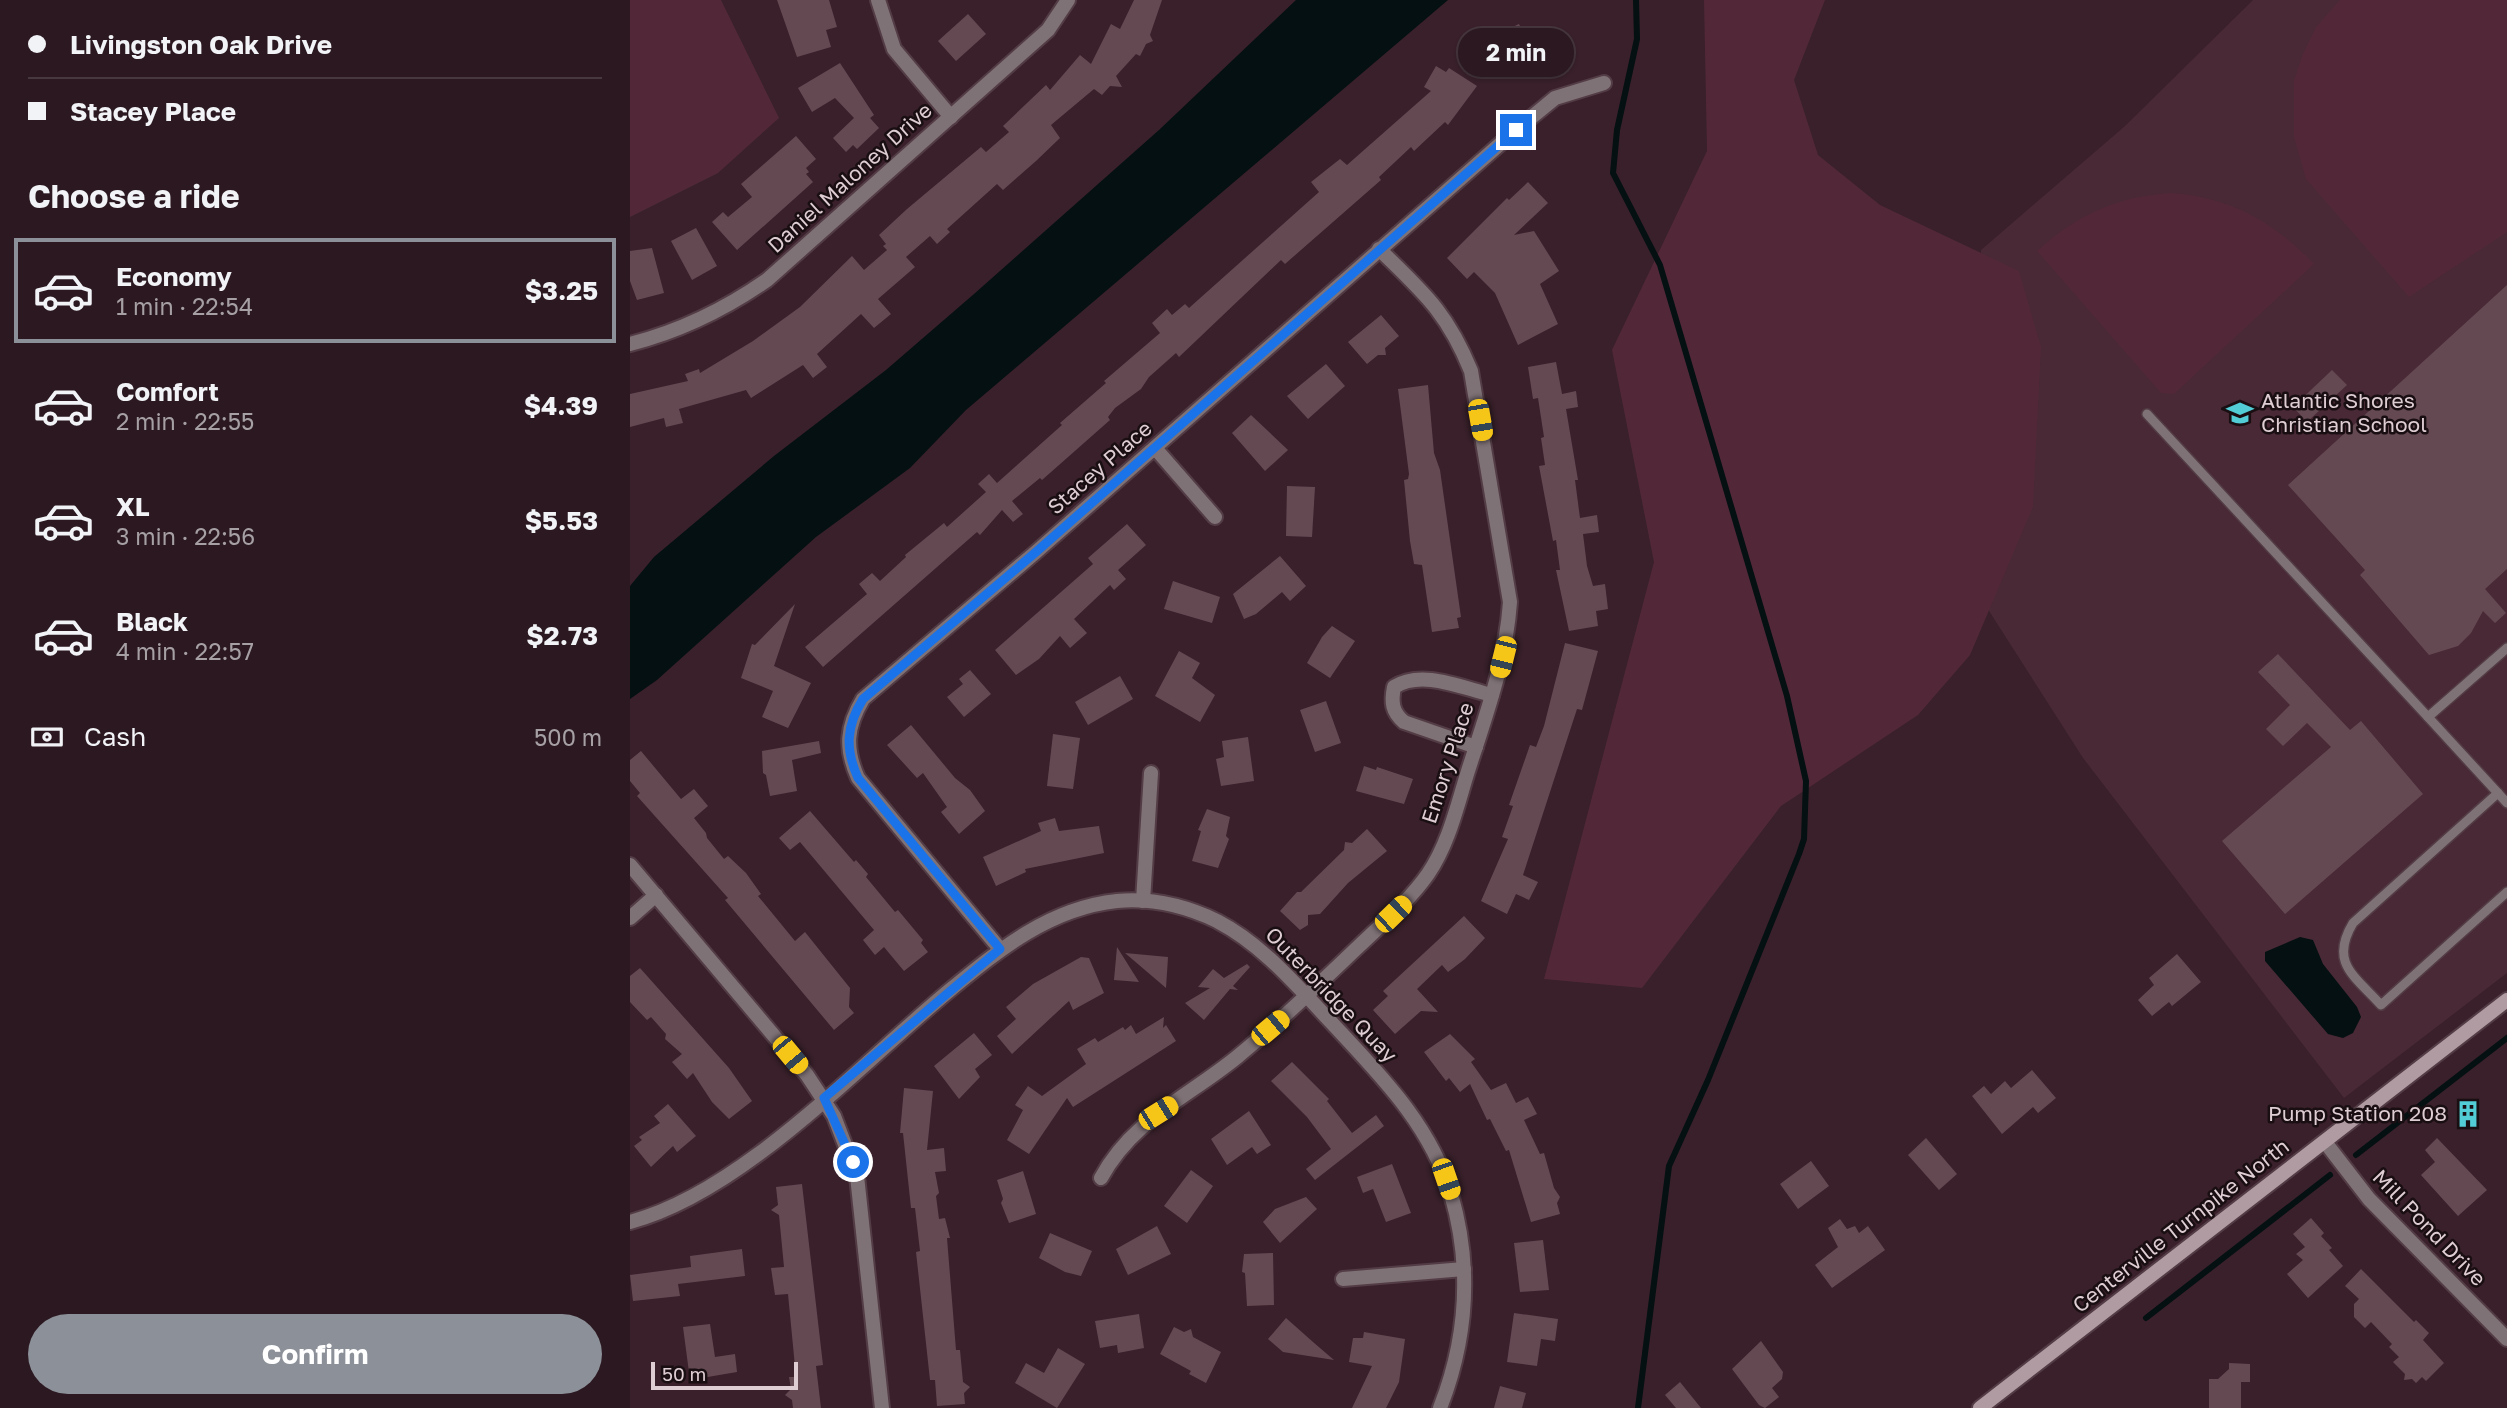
<!DOCTYPE html>
<html lang="en">
<head>
<meta charset="utf-8">
<style>
  :root { --surface:#2b1820; --page:#37252d; --text:#f1f3f6; --muted:#a6a0a5; --line:#47373e; --accent:#8c9099 }
  body { margin:0; font-family:"Golos Text",sans-serif; background:var(--page); color:var(--text); height:100vh; display:flex; flex-direction:column; font-size:26px; white-space:nowrap }
  * { box-sizing:border-box; margin:0 }
  p { font-size:23px; color:var(--muted) }
  .icon { flex:none; width:38px; height:38px; fill:none; stroke:currentColor; stroke-width:2; stroke-linecap:round; stroke-linejoin:round }
  .map { position:relative; flex:1; overflow:hidden }
  .side { display:flex; flex-direction:column; background:var(--surface); width:630px }
  .side>* { flex:none }
  .banner { display:grid; align-content:center; height:154px; padding:0 28px; background:var(--surface) }
  .scale { position:absolute; left:21px; bottom:18px; width:147px; box-sizing:border-box; padding-left:7px; border:4px solid #decdd3; border-top:0; font-size:19px; line-height:24px; white-space:nowrap; color:#decdd3; -webkit-text-stroke:5px #190e12; paint-order:stroke }
  .end { position:absolute; width:32px; height:32px; margin:-16px; border:9px solid #1a73e8; background:#fff; box-shadow:0 0 0 4px #fff }
  .from { border-radius:50% }
  .bubble { position:absolute; height:49px; border-radius:24px; background:var(--surface); box-shadow:0 2px 5px #0004,0 0 0 2px var(--line); font-size:23px; font-weight:700; line-height:49px; text-align:center }
  .car { position:absolute; width:21px; height:42px; margin:-21px -10px; border-radius:9px; box-shadow:0 0 5px 2px #0007; background:linear-gradient(#f5c518 24%,#345 0 40%,#f5c518 0 76%,#345 0 86%,#f5c518 0) }
  .banner b { display:flex; align-items:center; gap:24px; height:66px; font-size:26px }
  .banner b+b { border-top:2px solid var(--line) }
  .banner i { width:18px; height:18px; background:var(--text) }
  ul { padding:0; list-style:none }
  li { display:flex; align-items:center; gap:21px; height:105px; margin:0 14px 10px; padding:0 14px; border:4px solid transparent; border-radius:0px }
  li div { flex:1 }
  li b { display:block; font-size:26px }
  li em { font-style:normal; font-weight:700 }
  li.on { border-color:var(--accent) }
  li>.icon { width:63px; height:63px; stroke-width:1.5 }
  h2 { padding:0 28px; font-size:32px; line-height:84px }
  .pay { display:flex; align-items:center; gap:18px; height:77px; padding:0 28px; font-size:26px }
  .pay p { margin-inline-start:auto }
  .primary-button { display:flex; gap:14px; margin-top:auto; padding:14px 28px }
  .primary-button a { flex:1; height:80px; border-radius:42px; background:var(--accent); color:#fff; font-size:28px; font-weight:700; line-height:80px; text-align:center }
  main { display:flex; flex:1; min-height:0 }
  .map>svg:first-child { display:block }
  .built { fill:#482935 }
  .green { fill:#522839 }
  .water { fill:#041011 }
  .lines { fill:none; stroke-linecap:round; stroke-linejoin:round }
  .stream { stroke:#041011; stroke-width:6 }
  .building { fill:#644953 }
  .service-casing { stroke:#533c45; stroke-width:12 }
  .minor-casing { stroke:#533c45; stroke-width:18 }
  .secondary-casing { stroke:#533c45; stroke-width:18 }
  .service { stroke:#7f7276; stroke-width:9 }
  .minor { stroke:#7f7276; stroke-width:14 }
  .secondary { stroke:#b19ba2; stroke-width:14 }
  .route { stroke:#1a73e8; stroke-width:9 }
  .labels { text-anchor:middle; stroke-width:5; stroke-linejoin:round; paint-order:stroke }
  .street-label { font-size:21px; fill:#decdd3; stroke:#190e12 }
  .poi-label { font-size:21px; fill:#decdd3; stroke:#190e12; text-anchor:start }
</style>
</head>
<body>
<main>
<section class="side">
<div class="banner">
<b><i class="from"></i>Livingston Oak Drive</b>
<b><i></i>Stacey Place</b>
</div>
<h2>Choose a ride</h2>
<ul>
<li class="on"><svg class="icon" aria-label="car" viewBox="0 0 24 24"><path d="M5 17H2v-5l4-1 3-4h7l3 4 3 1v5h-3M9 17h6M6 11h13"/><circle cx="7" cy="17" r="2"/><circle cx="17" cy="17" r="2"/></svg><div><b>Economy</b><p>1 min · 22:54</p></div><em>$3.25</em></li>
<li><svg class="icon" aria-label="car" viewBox="0 0 24 24"><path d="M5 17H2v-5l4-1 3-4h7l3 4 3 1v5h-3M9 17h6M6 11h13"/><circle cx="7" cy="17" r="2"/><circle cx="17" cy="17" r="2"/></svg><div><b>Comfort</b><p>2 min · 22:55</p></div><em>$4.39</em></li>
<li><svg class="icon" aria-label="car" viewBox="0 0 24 24"><path d="M5 17H2v-5l4-1 3-4h7l3 4 3 1v5h-3M9 17h6M6 11h13"/><circle cx="7" cy="17" r="2"/><circle cx="17" cy="17" r="2"/></svg><div><b>XL</b><p>3 min · 22:56</p></div><em>$5.53</em></li>
<li><svg class="icon" aria-label="car" viewBox="0 0 24 24"><path d="M5 17H2v-5l4-1 3-4h7l3 4 3 1v5h-3M9 17h6M6 11h13"/><circle cx="7" cy="17" r="2"/><circle cx="17" cy="17" r="2"/></svg><div><b>Black</b><p>4 min · 22:57</p></div><em>$2.73</em></li>
</ul>
<div class="pay"><svg class="icon" aria-label="cash" viewBox="0 0 24 24"><path d="M3 7h18v10H3z"/><circle cx="12" cy="12" r="2"/></svg>Cash<p>500 m</p></div>
<div class="primary-button"><a>Confirm</a></div>
</section>
<div class="map">
<svg width="1877" height="1408" viewBox="0 0 1877 1408">
  <rect width="100%" height="100%" fill="#39202a"/>
  <polygon class="built" points="1623,0 1877,0 1877,973 1714,1098 1453,758 1336,575 1351,250 1495,126"/>
  <g class="green">
    <polygon points="0,0 91,0 149,118 88,173 0,217"/>
    <polygon points="1074,0 1195,0 1164,80 1188,155 1250,205 1389,271 1411,347 1403,507 1340,655 1288,715 1151,806 1012,988 914,979 1024,562 982,350 1077,151"/>
    <polygon points="1710,0 1877,0 1877,232 1779,297 1676,179 1664,137 1664,81 1672,56 1686,27"/>
    <path d="M1541 193C1600 197 1644 222 1684 264L1544 394 1531 393 1407 251C1446 215 1488 196 1541 193Z"/>
  </g>
  <g class="water">
    <polygon points="666,0 818,0 336,410 280,468 186,537 27,680 0,699 0,586 24,557 144,456 256,370 344,294 529,130"/>
    <polygon points="1670,937 1683,940 1693,964 1727,1007 1731,1017 1723,1033 1713,1038 1698,1034 1635,961 1635,952"/>
  </g>
  <g class="lines">
    <g class="stream">
      <polyline points="1006,0 1007,39 987,130 983,173 1030,265 1157,696 1176,781 1174,839 1169,854 1078,1080 1039,1166 1008,1408"/>
      <polyline points="1726,1155 1877,1038"/>
      <polyline points="1516,1318 1700,1175"/>
    </g>
  </g>
  <g class="building">
    <polygon points="147,0 199,0 207,27 196,30 201,47 167,57"/>
    <polygon points="504,0 532,0 520,35 523,41 516,44 510,56 506,54 486,76 492,87 480,86 472,95 464,89 421,125 430,138 406,161 373,190 367,184 317,229 320,232 307,244 300,236 276,257 285,267 248,299 261,314 244,328 231,314 187,354 197,367 183,378 173,365 121,398 116,390 49,409 53,423 36,427 34,418 0,427 0,394 58,381 55,374 69,369 70,373 123,341 170,307 222,256 234,270 257,250 253,246 256,244 249,235 277,209 351,147 356,152 379,132 373,126 416,85 420,90 450,55 461,64 481,24 490,29"/>
    <polygon points="338,14 356,34 326,61 308,41"/>
    <polygon points="889,24 901,50 860,74 844,33 858,26 863,36"/>
    <polygon points="210,63 244,115 240,118 249,128 227,149 223,145 216,152 203,138 224,118 205,98 182,112 168,88"/>
    <polygon points="806,66 816,72 819,68 847,86 818,125 815,122 784,151 781,147 749,177 751,180 655,264 651,260 549,357 546,353 519,377 511,389 485,408 478,417 480,420 412,480 410,478 382,501 393,514 383,522 372,510 350,535 347,532 193,667 175,647 237,594 229,584 242,573 250,581 276,557 275,555 314,523 317,527 356,492 348,484 359,474 367,483 432,425 430,423 476,383 474,381 530,333 522,323 537,309 542,315 555,304 559,308 689,192 681,182 710,159 717,165 801,91 794,87"/>
    <polygon points="166,136 186,159 176,168 179,172 176,174 183,182 107,250 82,222 93,212 98,217 122,197 111,184"/>
    <polygon points="898,182 918,203 884,235 904,231 929,271 910,284 928,324 888,345 865,293 844,272 837,279 817,258 877,198 879,200"/>
    <polygon points="66,228 87,266 62,280 41,241"/>
    <polygon points="22,248 34,293 7,300 0,281 0,251"/>
    <polygon points="1877,285 1877,569 1855,589 1876,613 1865,623 1853,611 1841,633 1828,646 1799,655 1730,575 1735,570 1658,485"/>
    <polygon points="751,315 769,336 755,348 756,355 748,355 737,364 718,342"/>
    <polygon points="926,362 932,394 946,391 948,407 936,409 948,480 945,480 950,518 967,515 969,532 953,534 957,566 963,586 975,584 978,609 966,611 968,626 939,631 926,570 930,570 926,540 923,541 909,466 915,465 911,438 914,437 908,398 903,399 898,367"/>
    <polygon points="696,364 715,386 678,419 657,396"/>
    <polygon points="1702,370 1717,385 1677,422 1663,407"/>
    <polygon points="798,385 804,453 810,470 831,617 827,618 829,628 802,632 792,565 784,564 780,541 774,480 778,479 779,474 768,389"/>
    <polygon points="621,415 658,450 635,471 602,433"/>
    <polygon points="657,486 685,487 682,537 656,536"/>
    <polygon points="497,524 516,545 488,570 496,579 484,590 480,585 444,619 457,633 440,648 430,636 409,659 386,675 365,650 463,564 458,558"/>
    <polygon points="650,556 676,586 660,601 652,592 626,614 614,619 603,594"/>
    <polygon points="543,581 590,597 582,623 534,609"/>
    <polygon points="165,604 144,666 181,683 158,728 132,717 143,691 111,678 122,644 125,645"/>
    <polygon points="702,626 725,641 700,678 677,663 692,637"/>
    <polygon points="935,643 968,651 952,710 947,709 893,875 908,882 899,900 886,894 877,914 851,901 878,839 872,837 883,806 879,805 900,745 906,747 914,726"/>
    <polygon points="549,651 570,663 562,678 585,695 570,722 525,696"/>
    <polygon points="1648,654 1720,730 1731,721 1793,794 1655,914 1592,841 1701,747 1677,723 1653,746 1636,729 1660,705 1628,672"/>
    <polygon points="340,670 361,694 334,717 317,697 333,684 329,679"/>
    <polygon points="490,676 503,699 458,725 445,702"/>
    <polygon points="696,701 711,743 685,752 670,710"/>
    <polygon points="281,725 325,778 340,790 355,811 329,834 311,812 317,807 293,773 287,778 257,745"/>
    <polygon points="423,734 450,738 443,789 417,786"/>
    <polygon points="618,737 624,781 591,786 586,759 594,757 592,741"/>
    <polygon points="189,741 191,753 162,760 167,791 140,796 136,775 133,773 132,751"/>
    <polygon points="11,751 51,799 64,789 78,806 64,818 76,833 77,838 94,859 98,856 116,873 131,894 128,896 165,941 175,932 220,988 219,1007 224,1013 204,1030 95,900 98,898 7,796 10,793 0,781 0,760"/>
    <polygon points="734,766 746,770 747,767 783,779 774,804 726,791"/>
    <polygon points="577,809 600,817 596,836 599,839 588,868 562,861 571,831 568,830"/>
    <polygon points="180,811 224,862 226,860 238,874 236,877 265,912 268,910 293,940 291,943 298,952 274,971 254,947 245,955 233,940 244,930 170,842 160,850 149,838"/>
    <polygon points="425,818 429,831 469,826 474,853 395,869 396,872 366,886 353,857 411,831 408,823"/>
    <polygon points="737,829 757,851 718,883 690,914 678,915 678,925 670,930 650,911 667,892 671,892 714,850 715,842 722,843"/>
    <polygon points="834,916 855,938 835,959 818,972 812,965 787,989 808,1012 791,1011 765,1034 743,1010 758,996 753,991"/>
    <polygon points="487,947 509,982 484,980"/>
    <polygon points="495,953 538,957 536,988"/>
    <polygon points="1547,954 1571,982 1542,1006 1539,1002 1522,1016 1508,1000 1524,985 1519,978"/>
    <polygon points="451,957 459,958 474,993 443,1010 439,1001 382,1054 367,1036 386,1019 376,1007 403,984"/>
    <polygon points="617,964 620,967 603,986 608,990 600,989 574,1020 555,1003 580,988 568,987 583,969 594,978"/>
    <polygon points="10,968 99,1068 122,1101 99,1119 82,1102 63,1073 57,1079 42,1062 52,1054 35,1039 36,1034 21,1017 17,1020 0,1002 0,976"/>
    <polygon points="534,1017 533,1028 536,1025 546,1041 443,1107 437,1098 399,1154 377,1140 393,1110 385,1105 398,1086 412,1096 456,1064 447,1049 465,1038 468,1042 493,1027 495,1030 501,1025 506,1034"/>
    <polygon points="344,1033 362,1055 345,1069 350,1077 329,1099 304,1066"/>
    <polygon points="820,1034 845,1059 841,1062 861,1090 876,1083 886,1103 898,1097 907,1114 894,1120 910,1154 914,1153 924,1188 930,1197 927,1203 930,1214 901,1222 879,1150 876,1151 860,1119 857,1120 840,1084 830,1092 819,1078 816,1081 794,1052"/>
    <polygon points="662,1062 699,1099 697,1101 722,1133 746,1115 754,1126 685,1180 676,1169 701,1149 677,1117 641,1081"/>
    <polygon points="1402,1070 1426,1098 1408,1113 1403,1107 1372,1134 1342,1096 1354,1086 1361,1094 1375,1081 1381,1088"/>
    <polygon points="274,1088 303,1091 297,1150 314,1148 316,1171 305,1172 309,1193 306,1196 309,1219 315,1218 320,1238 317,1238 326,1350 330,1350 333,1382 340,1387 334,1393 335,1404 307,1406 305,1380 300,1380 286,1252 290,1251 285,1208 281,1208 273,1133 270,1133"/>
    <polygon points="38,1104 66,1136 47,1152 43,1146 21,1167 4,1146 12,1140 9,1137 30,1123 24,1116"/>
    <polygon points="619,1111 641,1145 627,1154 622,1147 597,1165 581,1139"/>
    <polygon points="1296,1138 1327,1174 1309,1190 1278,1155"/>
    <polygon points="1807,1138 1857,1190 1828,1216 1791,1175 1805,1162 1795,1150"/>
    <polygon points="1181,1161 1199,1186 1168,1209 1150,1184"/>
    <polygon points="762,1164 781,1213 756,1222 743,1189 733,1193 727,1177"/>
    <polygon points="561,1170 583,1186 557,1223 534,1206"/>
    <polygon points="393,1171 406,1214 379,1223 371,1203 373,1199 367,1180"/>
    <polygon points="172,1184 193,1365 186,1366 191,1408 163,1408 162,1400 155,1395 161,1389 159,1377 166,1377 158,1294 145,1295 141,1268 154,1267 149,1215 141,1210 148,1205 146,1187"/>
    <polygon points="676,1197 687,1209 650,1243 633,1222 645,1209"/>
    <polygon points="1681,1218 1694,1233 1691,1236 1702,1248 1699,1250 1713,1266 1678,1298 1657,1274 1673,1260 1666,1254 1675,1247 1663,1234"/>
    <polygon points="1210,1219 1217,1229 1225,1226 1229,1233 1238,1226 1255,1250 1202,1288 1185,1265 1208,1247 1198,1228"/>
    <polygon points="527,1226 541,1254 498,1275 486,1249"/>
    <polygon points="420,1233 462,1251 451,1276 435,1272 409,1258"/>
    <polygon points="913,1240 919,1290 890,1292 884,1243"/>
    <polygon points="112,1249 115,1276 48,1284 50,1296 3,1301 0,1275 61,1267 60,1256"/>
    <polygon points="643,1253 644,1305 617,1306 615,1273 612,1272 614,1254"/>
    <polygon points="1731,1269 1784,1322 1786,1320 1799,1333 1793,1340 1814,1363 1796,1381 1792,1377 1786,1383 1782,1379 1774,1380 1775,1374 1763,1362 1769,1357 1759,1347 1762,1344 1741,1322 1735,1328 1724,1317 1724,1304 1729,1299 1715,1286"/>
    <polygon points="884,1313 928,1319 925,1341 911,1339 907,1366 877,1362"/>
    <polygon points="509,1314 514,1348 488,1353 487,1345 470,1348 465,1321"/>
    <polygon points="656,1318 683,1342 704,1360 653,1352 638,1339"/>
    <polygon points="80,1324 85,1357 105,1354 107,1372 60,1380 53,1327"/>
    <polygon points="544,1327 554,1332 561,1329 563,1337 591,1352 576,1383 559,1374 561,1371 530,1354"/>
    <polygon points="734,1332 775,1339 769,1382 756,1408 722,1408 742,1366 719,1362 723,1338 733,1338"/>
    <polygon points="1131,1341 1153,1372 1152,1379 1142,1388 1149,1397 1135,1408 1129,1405 1102,1369"/>
    <polygon points="428,1348 455,1364 427,1408 385,1383 396,1363 414,1373"/>
    <polygon points="1599,1363 1620,1364 1620,1382 1611,1382 1611,1408 1579,1408 1579,1379 1588,1379 1599,1369"/>
    <polygon points="1050,1382 1071,1408 1046,1408 1035,1395"/>
    <polygon points="870,1386 896,1393 892,1408 864,1408"/>
  </g>
  <g class="lines">
    <defs>
      <g id="service">
        <polyline points="1517,414 1798,717 1877,648"/>
        <polyline points="1798,717 1877,803"/>
        <path d="M1868 793 1723 923C1699 963 1725 976 1751 1005L1877 892"/>
      </g>
      <g id="minor">
        <polyline points="248,0 264,49 321,117"/>
        <path d="M0 344C51 331 94 310 137 280L418 30 438 0"/>
        <polyline points="525,448 585,517"/>
        <path d="M846 747 774 722C762 712 761 702 764 687 792 669 832 688 862 695"/>
        <polyline points="0,865 177,1075 204,1116 227,1176 252,1408"/>
        <polyline points="513,901 521,773"/>
        <polyline points="0,918 26,895"/>
        <path d="M370 949 228 778C215 749 216 727 233 699L406 552 886 130 925 98 974 83"/>
        <polyline points="1695,1142 1739,1199 1877,1339"/>
        <path d="M471 1178C502 1120 558 1097 607 1057 650 1022 689 984 729 946 753 923 779 901 798 874 819 843 827 806 838 771 856 715 876 661 880 602L841 371C817 312 794 293 749 249"/>
        <path d="M0 1222C113 1192 229 1065 320 990 370 949 420 908 487 901 521 898 556 906 587 921 633 945 666 985 701 1022 750 1075 800 1124 821 1194 842 1266 837 1339 810 1408"/>
        <polyline points="713,1279 834,1269"/>
      </g>
      <polyline id="secondary" points="1350,1408 1877,1000"/>
    </defs>
    <use href="#service" class="service-casing"/>
    <use href="#minor" class="minor-casing"/>
    <use href="#secondary" class="secondary-casing"/>
    <use href="#service" class="service"/>
    <use href="#minor" class="minor"/>
    <use href="#secondary" class="secondary"/>
  </g>
  <g class="lines">
    <path class="route" d="M223 1162 194 1098 370 949 228 778C215 749 216 726 233 699L406 552 886 130"/>
  </g>
  <defs>
    <symbol id="school-bare" viewBox="-9 -9 18 18"><path d="M0-5L7-2L0 1L-7-2ZM-4 1L0 2.5L4 1V4Q0 6-4 4Z" fill="#52ccd5" stroke="#190e12" stroke-width="2.5" paint-order="stroke"/></symbol>
    <symbol id="building-bare" viewBox="-9 -9 18 18"><path d="M-4-6H4V6H1V3H-1V6H-4ZM-2.5-4.3h1.7v1.8h-1.7ZM.8-4.3h1.7v1.8H.8ZM-2.5-1h1.7V.8h-1.7ZM.8-1h1.7V.8H.8Z" fill="#52ccd5" stroke="#190e12" stroke-width="2.5" paint-order="stroke"/></symbol>
  </defs>
  <g fill-rule="evenodd">
    <use href="#school-bare" x="1591" y="394" width="38" height="38"/>
    <use href="#building-bare" x="1819" y="1095" width="38" height="38"/>
  </g>
  <g class="labels">
    <g class="street-label">
      <text transform="translate(220 178) rotate(-42)" y="7">Daniel Maloney Drive</text>
      <text transform="translate(470 468) rotate(-41)" y="7">Stacey Place</text>
      <text transform="translate(818 763) rotate(-72)" y="7">Emory Place</text>
      <text transform="translate(701 995) rotate(46)" y="7">Outerbridge Quay</text>
      <text transform="translate(1551 1226) rotate(-38)" y="7">Centerville Turnpike North</text>
      <text transform="translate(1799 1228) rotate(46)" y="7">Mill Pond Drive</text>
    </g>
    <g class="poi-label">
      <text x="1631" y="408">Atlantic Shores<tspan x="1631" dy="24">Christian School</tspan></text>
      <text x="1817" y="1121" text-anchor="end">Pump Station 208</text>
    </g>
  </g>
</svg>
<div class="scale">50 m</div>
<i class="end from" style="left:223px;top:1162px"></i>
<i class="end" style="left:886px;top:130px"></i>
<div class="bubble" style="left:828px;top:28px;width:116px">2 min</div>
<i class="car" style="left:850px;top:420px;rotate:170deg"></i>
<i class="car" style="left:873px;top:657px;rotate:194deg"></i>
<i class="car" style="left:763px;top:914px;rotate:46deg"></i>
<i class="car" style="left:640px;top:1028px;rotate:50deg"></i>
<i class="car" style="left:160px;top:1055px;rotate:140deg"></i>
<i class="car" style="left:528px;top:1113px;rotate:58deg"></i>
<i class="car" style="left:816px;top:1179px;rotate:161deg"></i>
</div>
</main>
</body>
</html>
